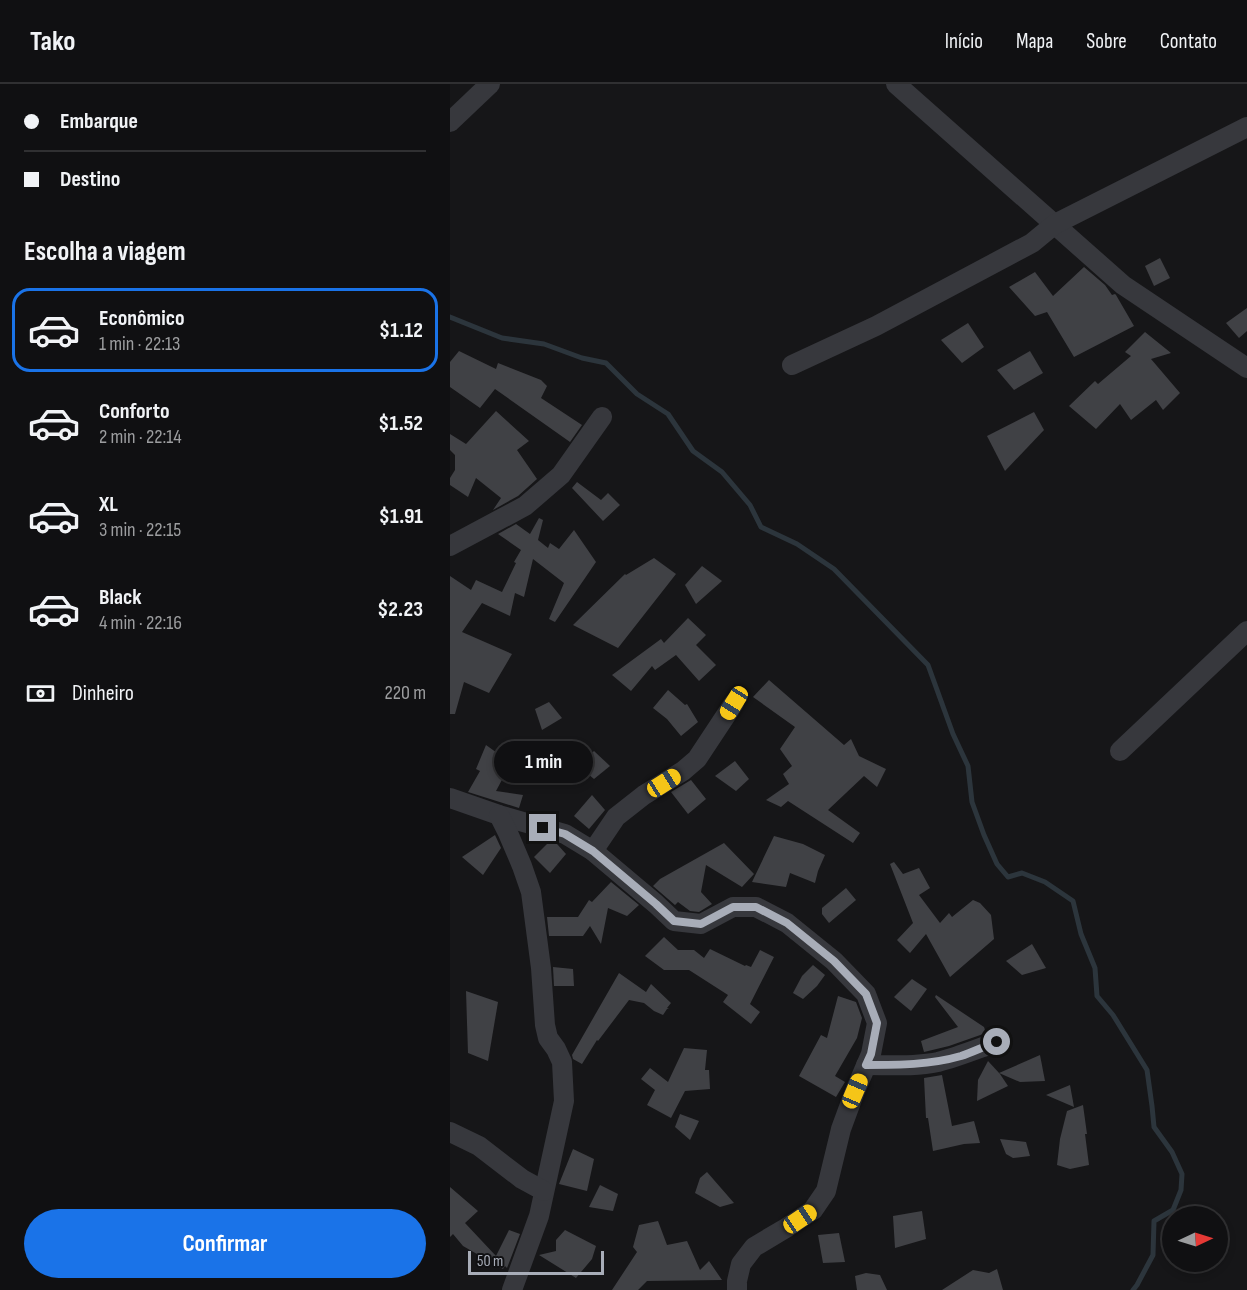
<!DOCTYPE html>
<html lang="pt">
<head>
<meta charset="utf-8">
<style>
  :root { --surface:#101012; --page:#1e1e20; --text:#f1f3f6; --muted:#9c9d9f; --line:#303032; --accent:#1a73e8 }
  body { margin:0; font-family:"Sofia Sans Condensed",sans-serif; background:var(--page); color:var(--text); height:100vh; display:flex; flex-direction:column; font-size:22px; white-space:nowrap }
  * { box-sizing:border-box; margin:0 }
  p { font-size:20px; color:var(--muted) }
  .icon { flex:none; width:33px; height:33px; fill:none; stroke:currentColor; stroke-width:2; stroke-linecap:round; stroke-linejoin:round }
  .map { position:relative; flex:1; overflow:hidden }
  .panel { display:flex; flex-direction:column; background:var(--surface); width:450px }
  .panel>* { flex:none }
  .top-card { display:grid; align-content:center; height:132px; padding:0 24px; background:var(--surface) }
  .needle { width:39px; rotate:86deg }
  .fabs { position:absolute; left:712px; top:1122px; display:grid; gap:12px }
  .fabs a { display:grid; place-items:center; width:66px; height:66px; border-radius:50%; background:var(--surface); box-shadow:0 3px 9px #0003,0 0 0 2px var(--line); font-size:30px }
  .scale { position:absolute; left:18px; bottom:15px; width:136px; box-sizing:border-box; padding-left:6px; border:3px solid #a8adb8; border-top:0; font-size:16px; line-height:21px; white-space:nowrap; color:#a8adb8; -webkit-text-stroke:4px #111113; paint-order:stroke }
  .end { position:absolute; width:27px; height:27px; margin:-14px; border:8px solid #a8adb8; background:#111; box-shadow:0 0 0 3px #111 }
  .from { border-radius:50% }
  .bubble { position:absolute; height:42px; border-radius:21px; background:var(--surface); box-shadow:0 3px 9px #0003,0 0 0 2px var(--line); font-size:20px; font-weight:700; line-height:42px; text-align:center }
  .car { position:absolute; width:18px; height:36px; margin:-18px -9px; border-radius:8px; box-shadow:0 0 4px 2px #0007; background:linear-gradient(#f5c518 24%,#345 0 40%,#f5c518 0 76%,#345 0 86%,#f5c518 0) }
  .top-card b { display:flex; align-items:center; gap:21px; height:57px; font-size:22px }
  .top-card b+b { border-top:2px solid var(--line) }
  .top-card i { width:15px; height:15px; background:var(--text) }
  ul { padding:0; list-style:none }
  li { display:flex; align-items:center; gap:18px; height:84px; margin:0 12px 9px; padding:0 12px; border:3px solid transparent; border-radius:18px }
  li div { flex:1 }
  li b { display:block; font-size:22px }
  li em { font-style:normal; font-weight:700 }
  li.current { border-color:var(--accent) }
  li>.icon { width:54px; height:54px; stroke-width:1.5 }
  h2 { padding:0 24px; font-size:27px; line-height:72px }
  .pay { display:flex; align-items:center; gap:15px; height:66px; padding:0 24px; font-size:22px }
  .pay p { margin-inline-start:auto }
  .button { display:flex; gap:12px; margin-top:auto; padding:12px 24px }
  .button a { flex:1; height:69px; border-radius:36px; background:var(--accent); color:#fff; font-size:24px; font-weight:700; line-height:69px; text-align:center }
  header { display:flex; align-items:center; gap:36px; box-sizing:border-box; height:84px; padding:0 30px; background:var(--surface); border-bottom:2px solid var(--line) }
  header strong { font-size:28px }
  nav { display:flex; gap:33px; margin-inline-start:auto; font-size:21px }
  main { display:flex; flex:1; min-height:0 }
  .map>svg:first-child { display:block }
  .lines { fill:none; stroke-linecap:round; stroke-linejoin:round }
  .stream { stroke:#2c353c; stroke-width:5 }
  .building { fill:#404145 }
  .street { stroke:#37383d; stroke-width:20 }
  .route { stroke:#a8adb8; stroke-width:8 }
</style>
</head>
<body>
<header>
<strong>Tako</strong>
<nav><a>Início</a><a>Mapa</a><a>Sobre</a><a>Contato</a></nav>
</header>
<main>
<section class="panel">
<div class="top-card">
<b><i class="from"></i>Embarque</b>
<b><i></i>Destino</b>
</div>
<h2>Escolha a viagem</h2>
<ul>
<li class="current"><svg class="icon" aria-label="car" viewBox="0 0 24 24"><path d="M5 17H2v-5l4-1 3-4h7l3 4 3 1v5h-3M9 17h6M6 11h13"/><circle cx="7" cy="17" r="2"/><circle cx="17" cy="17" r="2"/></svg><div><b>Econômico</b><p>1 min · 22:13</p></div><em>$1.12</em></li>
<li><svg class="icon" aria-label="car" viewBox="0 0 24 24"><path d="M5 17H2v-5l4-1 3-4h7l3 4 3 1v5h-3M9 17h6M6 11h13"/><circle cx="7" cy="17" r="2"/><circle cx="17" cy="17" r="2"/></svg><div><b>Conforto</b><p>2 min · 22:14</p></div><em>$1.52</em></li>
<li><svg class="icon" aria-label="car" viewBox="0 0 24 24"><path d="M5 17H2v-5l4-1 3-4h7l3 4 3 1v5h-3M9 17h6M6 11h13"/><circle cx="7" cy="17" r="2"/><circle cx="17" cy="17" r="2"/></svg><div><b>XL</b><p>3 min · 22:15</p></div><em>$1.91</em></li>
<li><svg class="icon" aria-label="car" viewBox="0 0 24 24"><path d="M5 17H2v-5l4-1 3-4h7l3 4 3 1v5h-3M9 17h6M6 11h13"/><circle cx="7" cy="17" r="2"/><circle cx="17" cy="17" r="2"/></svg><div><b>Black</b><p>4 min · 22:16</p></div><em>$2.23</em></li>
</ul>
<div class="pay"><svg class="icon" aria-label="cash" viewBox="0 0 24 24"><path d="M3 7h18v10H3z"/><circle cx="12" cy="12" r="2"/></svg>Dinheiro<p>220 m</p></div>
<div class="button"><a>Confirmar</a></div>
</section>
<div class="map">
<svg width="797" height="1206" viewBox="0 0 797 1206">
  <rect width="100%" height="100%" fill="#161618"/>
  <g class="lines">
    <polyline class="stream" points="0,233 52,254 94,260 132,274 156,279 187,310 218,330 243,367 272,388 300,421 311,443 347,460 384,485 478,581 503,650 518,682 522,718 534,751 547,780 558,793 572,789 595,798 623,817 631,850 645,884 647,912 663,931 697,986 702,1022 704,1043 722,1068 732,1090 731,1106 723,1126 704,1137 703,1171 687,1201 683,1206"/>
  </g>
  <g class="building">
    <polygon points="710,174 720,194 704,202 695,182"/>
    <polygon points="634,183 655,201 662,211 665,210 666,211 684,242 624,273 597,228 585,232 559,203 585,188 603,212"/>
    <polygon points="797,224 797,247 789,254 776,239"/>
    <polygon points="518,239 534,263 512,279 491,256"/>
    <polygon points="695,248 721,269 701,275 730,309 713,326 706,316 681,336 670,320 646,345 619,322 645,297 648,300 681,272 675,268"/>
    <polygon points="9,267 46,285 48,279 91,296 97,302 91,314 132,341 120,358 45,305 30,324 0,303 0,278"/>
    <polygon points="580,267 593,289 564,306 547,286"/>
    <polygon points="46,327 79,357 67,366 87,395 68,412 43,426 51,414 26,394 18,413 0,401 0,394 5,386 5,371 0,366 0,350 16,360"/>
    <polygon points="584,328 594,346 555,387 537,352"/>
    <polygon points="127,398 151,416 158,409 170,421 153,437 122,404"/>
    <polygon points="89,434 93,436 88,456 98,464 100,459 109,465 124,446 146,478 105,538 99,535 114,499 83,475 74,513 65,509 60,532 32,519 12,548 62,570 39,609 14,598 5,630 0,630 0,492 21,506 26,496 52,508 66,479 64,478 71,466 48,450 66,440 80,450"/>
    <polygon points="204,474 226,490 168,564 123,541 175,490 176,491"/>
    <polygon points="252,482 272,497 246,520 235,501"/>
    <polygon points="238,534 256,551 246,561 266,581 249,597 226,571 205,586 202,582 181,607 162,591 211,555 214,559"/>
    <polygon points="319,596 394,661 401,655 409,672 436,685 427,703 414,692 378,726 410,749 403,759 338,717 331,723 316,716 339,700 333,690 342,682 330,665 345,643 303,613"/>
    <polygon points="218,606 235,621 237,620 248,638 231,652 217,635 203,624"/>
    <polygon points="99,618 112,634 92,646 85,625"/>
    <polygon points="36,661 61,679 46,707 73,711 69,724 18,708 30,687 26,685"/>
    <polygon points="144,667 160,682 144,695 128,682"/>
    <polygon points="285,677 299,695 286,707 265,692"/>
    <polygon points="241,696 256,715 238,730 221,708"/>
    <polygon points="142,711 155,726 139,745 124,732"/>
    <polygon points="45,751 51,764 33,791 12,773"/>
    <polygon points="324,752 353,760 375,771 368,787 365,799 340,789 336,803 302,798"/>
    <polygon points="99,758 107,760 116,770 100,789 84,773"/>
    <polygon points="274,759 304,790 292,803 256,781 251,808 262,820 249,828 240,827 228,818 225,821 203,802 210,795"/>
    <polygon points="444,778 453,790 469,784 480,804 469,811 490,839 499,829 502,833 523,816 530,819 541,831 544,855 500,893 476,850 460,869 447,856 463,839 440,780"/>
    <polygon points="161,798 189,821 177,832 158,824 151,860 140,842 133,852 99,852 97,833 128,833 139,816 142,818"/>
    <polygon points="396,804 406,816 379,839 372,830 372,824"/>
    <polygon points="214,853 228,866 244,866 254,874 260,865 295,882 296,881 301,883 310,866 324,873 300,920 310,928 301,940 273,918 278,911 239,886 214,886 195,872"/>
    <polygon points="582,860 596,884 572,891 556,877"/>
    <polygon points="363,881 375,891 367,902 353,915 343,909 352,892"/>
    <polygon points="103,883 123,885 124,902 104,902"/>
    <polygon points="169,889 196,908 201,900 221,919 217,924 219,925 217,925 213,931 204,927 194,919 179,916 148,957 147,956 132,980 123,975 122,971"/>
    <polygon points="462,895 477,905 461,927 444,913"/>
    <polygon points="16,907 48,918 38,977 18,969"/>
    <polygon points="486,911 534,943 536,949 499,962 474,968 471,957 508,943 485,913"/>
    <polygon points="388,912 406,918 412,934 407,954 385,992 395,998 386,1013 349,992 371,951 377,954"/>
    <polygon points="234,964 257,966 255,986 259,986 260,1005 235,1007 221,1034 197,1021 205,1006 191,995 200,984 218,998"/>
    <polygon points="590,971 595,997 570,998 549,989"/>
    <polygon points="538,977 550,990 558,1002 527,1017 528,996"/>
    <polygon points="492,991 502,1042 524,1037 530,1059 514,1060 483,1067 478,1034 476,1034 474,994"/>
    <polygon points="620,1001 624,1023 596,1011"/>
    <polygon points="633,1021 637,1050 635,1050 639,1081 620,1085 607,1081 610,1055 617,1027"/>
    <polygon points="230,1030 249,1037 240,1056 225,1043"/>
    <polygon points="550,1055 576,1058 580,1072 563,1074 556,1070"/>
    <polygon points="123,1065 144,1075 137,1107 109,1100"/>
    <polygon points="257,1088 284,1119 270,1123 245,1109 250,1094"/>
    <polygon points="150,1101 168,1110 163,1127 139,1123"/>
    <polygon points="0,1103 28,1127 15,1139 46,1172 59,1146 70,1150 57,1184 55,1182 53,1185 13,1162 3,1150 0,1153"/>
    <polygon points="472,1127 476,1155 445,1164 443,1132"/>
    <polygon points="208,1137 217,1161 237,1157 250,1186 259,1177 272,1196 197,1197 188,1206 162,1206 187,1168 183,1163 189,1141"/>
    <polygon points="115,1146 146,1162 142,1175 126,1194 89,1171 106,1167 106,1156"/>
    <polygon points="389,1149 395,1178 373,1179 368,1151"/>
    <polygon points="547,1185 553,1206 492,1206 523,1186 539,1189"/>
    <polygon points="416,1189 430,1191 437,1206 407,1206 405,1192"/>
  </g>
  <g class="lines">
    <g class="street">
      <polyline points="446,0 673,201 797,284"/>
      <polyline points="0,38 40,0"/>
      <polyline points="342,281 426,242 582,159 605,140 797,43"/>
      <polyline points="0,462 75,422 111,391 152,333"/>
      <polyline points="670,667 797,547"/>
      <polyline points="0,714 49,731 115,750 143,767 206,820 224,837 251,840 283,823 306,823 337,839 384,877 416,910 427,939 421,970 405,1007 391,1045 376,1107 363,1126 336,1144 304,1163 291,1180 287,1197 287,1206"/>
      <polyline points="49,731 58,749 72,782 81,808 91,884 95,941 98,954 106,965 112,978 114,1017 89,1132 62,1206"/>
      <polyline points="143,767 166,733 194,711 233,687 247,675 284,619"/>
      <path d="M416 981C440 981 465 983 488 978 508 973 527 965 547 958"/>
      <polyline points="0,1048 29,1062 72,1095 94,1107"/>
    </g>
  </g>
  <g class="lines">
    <path class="route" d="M93 744 115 750 143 767 206 820 224 837 251 840 283 823H306L337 839 384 877 416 910 427 939 421 970 416 981C448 981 480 981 511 972 523 968 535 962 547 958"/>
  </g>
</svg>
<div class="fabs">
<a><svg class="needle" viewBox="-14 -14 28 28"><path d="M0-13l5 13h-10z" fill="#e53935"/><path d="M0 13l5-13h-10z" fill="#9c9d9f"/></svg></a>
</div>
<div class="scale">50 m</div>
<i class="end from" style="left:547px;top:958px"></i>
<i class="end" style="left:93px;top:744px"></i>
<div class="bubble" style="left:44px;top:657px;width:99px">1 min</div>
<i class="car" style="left:284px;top:619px;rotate:212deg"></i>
<i class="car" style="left:214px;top:699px;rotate:58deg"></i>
<i class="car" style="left:405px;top:1007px;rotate:23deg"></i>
<i class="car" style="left:350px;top:1135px;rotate:56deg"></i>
</div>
</main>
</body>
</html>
